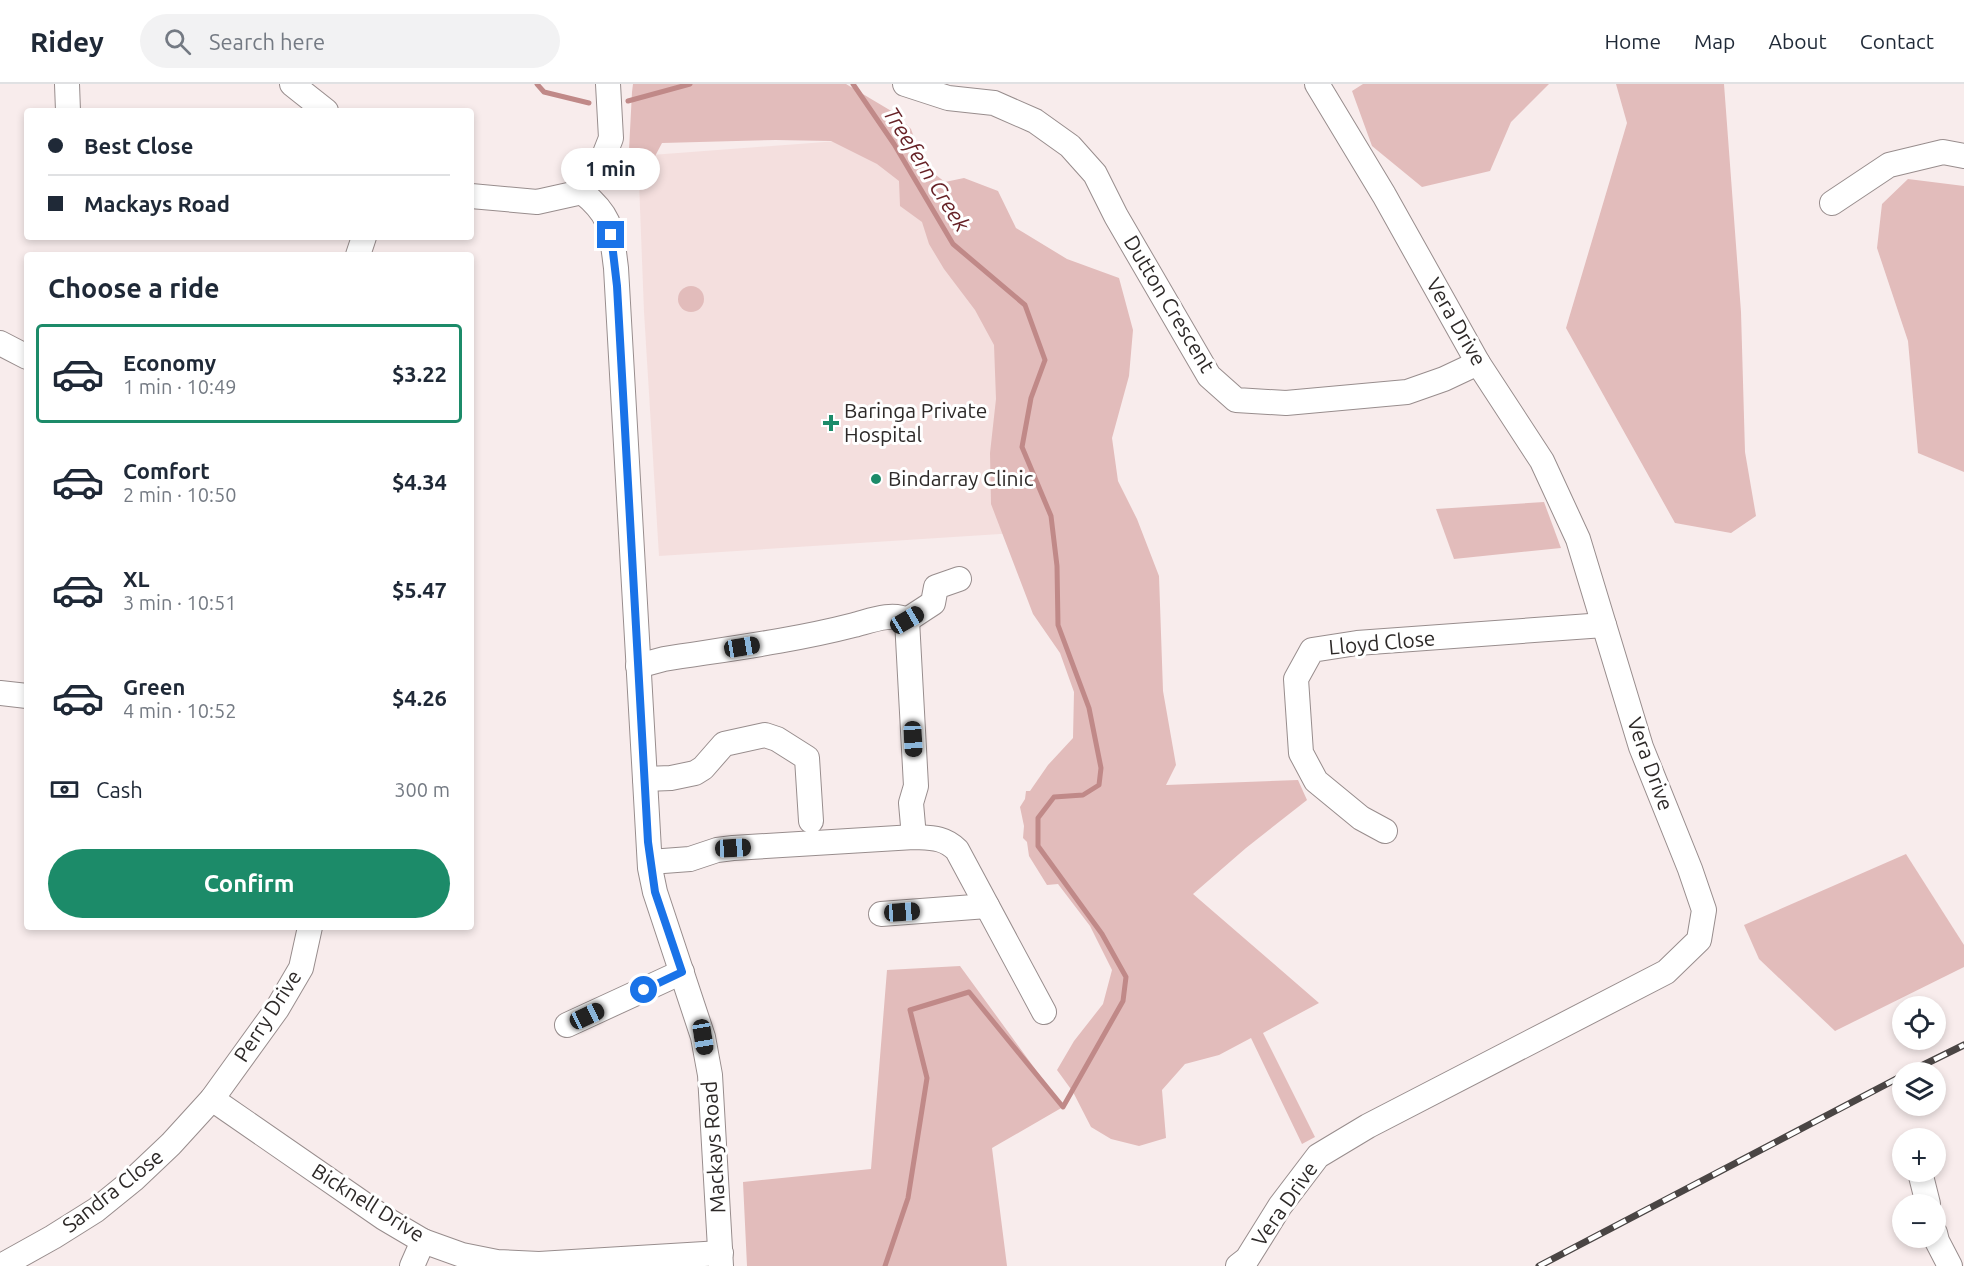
<!DOCTYPE html>
<html lang="en">
<head>
<meta charset="utf-8">
<style>
  :root { --surface:#fff; --page:#f2f2f3; --text:#1f2937; --muted:#747a83; --line:#e0e1e3; --accent:#1c8b69 }
  body { margin:0; font-family:Ubuntu,sans-serif; background:var(--page); color:var(--text); height:100vh; display:flex; flex-direction:column; font-size:22px; white-space:nowrap }
  * { box-sizing:border-box; margin:0 }
  p { font-size:20px; color:var(--muted) }
  .icon { flex:none; width:33px; height:33px; fill:none; stroke:currentColor; stroke-width:2; stroke-linecap:round; stroke-linejoin:round }
  .map { position:relative; flex:1; overflow:hidden }
  .side { position:absolute; left:24px; top:168px; width:450px; height:678px; display:flex; flex-direction:column; background:var(--surface); border-radius:6px; box-shadow:0 3px 9px #0003 }
  .side>* { flex:none }
  .top-card { position:absolute; left:24px; top:24px; width:450px; height:132px; border-radius:6px; box-shadow:0 3px 9px #0003; display:grid; align-content:center; height:132px; padding:0 24px; background:var(--surface) }
  .tools { position:absolute; left:1892px; top:912px; display:grid; gap:12px }
  .tools a { display:grid; place-items:center; width:54px; height:54px; border-radius:50%; background:var(--surface); box-shadow:0 3px 9px #0003; font-size:30px }
  .end { position:absolute; width:27px; height:27px; margin:-14px; border:8px solid #1a73e8; background:#fff; box-shadow:0 0 0 3px #fff }
  .from { border-radius:50% }
  .bubble { position:absolute; height:42px; border-radius:21px; background:var(--surface); box-shadow:0 3px 9px #0003; font-size:20px; font-weight:700; line-height:42px; text-align:center }
  .car { position:absolute; width:18px; height:36px; margin:-18px -9px; border-radius:8px; box-shadow:0 0 4px 2px #0007; background:linear-gradient(#222 24%,#8ab4d8 0 40%,#222 0 76%,#8ab4d8 0 86%,#222 0) }
  .top-card b { display:flex; align-items:center; gap:21px; height:57px; font-size:22px }
  .top-card b+b { border-top:2px solid var(--line) }
  .top-card i { width:15px; height:15px; background:var(--text) }
  ul { padding:0; list-style:none }
  li { display:flex; align-items:center; gap:18px; height:99px; margin:0 12px 9px; padding:0 12px; border:3px solid transparent; border-radius:6px }
  li div { flex:1 }
  li b { display:block; font-size:22px }
  li em { font-style:normal; font-weight:700 }
  li.selected { border-color:var(--accent) }
  li>.icon { width:54px; height:54px; stroke-width:1.5 }
  h2 { padding:0 24px; font-size:27px; line-height:72px }
  .pay { display:flex; align-items:center; gap:15px; height:66px; padding:0 24px; font-size:22px }
  .pay p { margin-inline-start:auto }
  .cta { display:flex; gap:12px; margin-top:auto; padding:12px 24px }
  .cta a { flex:1; height:69px; border-radius:36px; background:var(--accent); color:#fff; font-size:24px; font-weight:700; line-height:69px; text-align:center }
  header { display:flex; align-items:center; gap:36px; box-sizing:border-box; height:84px; padding:0 30px; background:var(--surface); border-bottom:2px solid var(--line) }
  header strong { font-size:28px }
  nav { display:flex; gap:33px; margin-inline-start:auto; font-size:21px }
  .search { width:420px; height:54px; background:var(--page); display:flex; align-items:center; gap:15px; box-sizing:border-box; padding:0 21px; border-radius:33px; color:var(--muted); font-size:22px }
  .map>svg:first-child { display:block }
  .built { fill:#f4dfde }
  .green { fill:#e2bcbb }
  .lines { fill:none; stroke-linecap:round; stroke-linejoin:round }
  .stream { stroke:#c08988; stroke-width:5 }
  .minor-casing { stroke:#988d8d; stroke-width:26 }
  .minor { stroke:#fff; stroke-width:24 }
  .rail-casing { stroke:#4a4544; stroke-width:7 }
  .rail { stroke:#fff; stroke-width:4.5; stroke-dasharray:14; stroke-linecap:butt }
  .route { stroke:#1a73e8; stroke-width:8 }
  .poi-dot { fill:#1c8b69; stroke:#fff; stroke-width:2 }
  .labels { text-anchor:middle; stroke-width:6; stroke-linejoin:round; paint-order:stroke }
  .street-label { font-size:21px; fill:#2d2928; stroke:#fff }
  .poi-label { font-size:21px; fill:#2d2928; stroke:#fff; text-anchor:start }
  .water-label { font-size:22px; font-style:italic; fill:#672227; stroke:#fff }
</style>
</head>
<body>
<header>
<strong>Ridey</strong>
<div class="search"><svg class="icon" aria-label="search" viewBox="0 0 24 24"><circle cx="10" cy="10" r="6"/><path d="M15 15l6 6"/></svg>Search here</div>
<nav><a>Home</a><a>Map</a><a>About</a><a>Contact</a></nav>
</header>
<div class="map">
<svg width="1964" height="1182" viewBox="0 0 1964 1182">
  <rect width="100%" height="100%" fill="#f8ecec"/>
  <polygon class="built" points="891,53 1005,212 1016,449 659,472 644,228 638,72"/>
  <g class="green">
    <polygon points="633,0 846,0 893,28 911,45 924,82 945,98 964,94 998,107 1016,144 1067,175 1119,194 1133,246 1129,292 1112,354 1118,397 1137,435 1159,492 1163,607 1176,681 1166,701 1298,696 1307,716 1246,764 1193,810 1319,919 1263,949 1315,1053 1302,1060 1251,954 1219,971 1185,980 1162,1006 1166,1054 1139,1062 1111,1055 1091,1043 1073,1008 1057,986 1074,957 1103,920 1112,886 1090,842 1058,800 1047,801 1029,772 1027,758 1023,754 1024,742 1020,723 1025,715 1026,707 1030,707 1048,681 1073,654 1074,608 1060,569 1033,530 991,420 990,369 996,315 994,261 975,226 944,185 929,160 922,138 900,122 899,97 877,80 831,57 776,56 662,59 653,76 638,79 629,66 632,8"/>
    <polygon points="1363,0 1549,0 1511,38 1490,87 1422,103 1372,62 1352,7"/>
    <polygon points="1616,0 1724,0 1741,228 1745,368 1756,432 1731,449 1675,439 1566,244 1627,39"/>
    <polygon points="1908,95 1964,102 1964,388 1918,369 1908,257 1877,164 1882,120"/>
    <circle cx="691" cy="215" r="13"/>
    <polygon points="1544,418 1561,464 1454,475 1436,425"/>
    <polygon points="1906,770 1964,861 1964,883 1835,947 1759,875 1744,841"/>
    <polygon points="960,882 1063,1023 992,1064 1007,1182 747,1182 743,1098 871,1085 887,886"/>
  </g>
  <g class="lines">
    <g class="stream">
      <polyline points="537,0 544,8 589,19"/>
      <polyline points="853,0 894,60 953,160 1025,221 1045,276 1031,314 1022,363 1051,432 1057,482 1058,541 1089,624 1101,684 1099,701 1083,711 1054,713 1038,734 1038,762 1102,850 1126,893 1123,917 1063,1023 969,908 910,926 927,994 908,1114 885,1182"/>
      <polyline points="628,17 690,0"/>
    </g>
    <defs>
      <g id="minor">
        <polyline points="67,0 68,27"/>
        <polyline points="292,0 326,27"/>
        <polyline points="905,0 948,14 994,19 1035,37 1070,62 1095,90 1116,132 1209,292 1236,316 1286,319 1407,308 1444,295 1478,279"/>
        <path d="M582 108C613 133 611 147 616 184L650 784 655 808 703 953 710 991 721 1182"/>
        <polyline points="582,108 600,82 611,54 608,0"/>
        <polyline points="471,112 537,118 582,108"/>
        <polyline points="1832,119 1889,81 1943,68 1964,72"/>
        <polyline points="358,171 364,153"/>
        <polyline points="0,259 27,273"/>
        <polyline points="907,536 933,519 936,503 959,495"/>
        <path d="M638 582 664 575C727 565 792 557 854 541 870 537 892 528 907 536L916 702 911 719 914 753"/>
        <polyline points="0,609 27,612"/>
        <polyline points="645,695 671,694 695,689 703,684 724,660 765,651 777,655 807,674 811,737"/>
        <polyline points="1385,747 1361,734 1316,697 1301,669 1296,595 1312,566 1357,559 1604,541"/>
        <path d="M650 778 690 775 717 766 733 764 914 753C931 754 944 753 957 766L1044 928"/>
        <polyline points="881,830 987,822"/>
        <polyline points="567,941 682,888"/>
        <polyline points="212,1015 384,1134 423,1157 462,1171 497,1178 539,1180 721,1169"/>
        <polyline points="1920,1088 1928,1120"/>
        <polyline points="1935,1149 1937,1157 1950,1182"/>
        <polyline points="1,1182 53,1153 96,1126 133,1096 171,1060 212,1015 277,925 301,884 310,843"/>
        <polyline points="412,1182 423,1157"/>
        <polyline points="1238,1182 1247,1175 1280,1122 1318,1072 1368,1042 1666,888 1699,856 1704,826 1690,785 1641,663 1578,455 1542,377 1478,279 1384,111 1317,0"/>
      </g>
    </defs>
    <use href="#minor" class="minor-casing"/>
    <use href="#minor" class="minor"/>
    <defs>
      <g id="rail">
        <polyline points="1909,988 1964,961"/>
        <polyline points="1539,1182 1902,992"/>
      </g>
    </defs>
    <use href="#rail" class="rail-casing"/>
    <use href="#rail" class="rail"/>
  </g>
  <g class="lines">
    <polyline class="route" points="611,151 617,202 648,758 655,808 682,888 644,906"/>
  </g>
  <g class="poi-dot">
    <path d="M828 330h6v6h6v6h-6v6h-6v-6h-6v-6h6z"/>
    <circle cx="876" cy="395" r="6"/>
  </g>
  <g class="labels">
    <g class="street-label">
      <text transform="translate(1169 220) rotate(59)" y="7">Dutton Crescent</text>
      <text transform="translate(1456 238) rotate(60)" y="7">Vera Drive</text>
      <text transform="translate(1382 559) rotate(-5)" y="7">Lloyd Close</text>
      <text transform="translate(1650 680) rotate(70)" y="7">Vera Drive</text>
      <text transform="translate(268 932) rotate(-57)" y="7">Perry Drive</text>
      <text transform="translate(714 1063) rotate(-94)" y="7">Mackays Road</text>
      <text transform="translate(113 1107) rotate(-38)" y="7">Sandra Close</text>
      <text transform="translate(368 1119) rotate(32)" y="7">Bicknell Drive</text>
      <text transform="translate(1285 1120) rotate(-55)" y="7">Vera Drive</text>
    </g>
    <g class="poi-label">
      <text x="844" y="334">Baringa Private<tspan x="844" dy="24">Hospital</tspan></text>
      <text x="888" y="402">Bindarray Clinic</text>
    </g>
    <g class="water-label">
      <text transform="translate(927 85) rotate(58)" y="8">Treefern Creek</text>
    </g>
  </g>
</svg>
<div class="tools">
<a><svg class="icon" aria-label="locate" viewBox="0 0 24 24"><circle cx="12" cy="12" r="6"/><path d="M12 2v4M12 18v4M2 12h4M18 12h4"/></svg></a>
<a><svg class="icon" aria-label="layers" viewBox="0 0 24 24"><path d="M12 4l9 5-9 5-9-5zM3 14l9 5 9-5"/></svg></a>
<a>+</a>
<a>−</a>
</div>
<i class="end from" style="left:644px;top:906px"></i>
<i class="end" style="left:611px;top:151px"></i>
<div class="bubble" style="left:561px;top:64px;width:99px">1 min</div>
<i class="car" style="left:907px;top:536px;rotate:60deg"></i>
<i class="car" style="left:742px;top:563px;rotate:81deg"></i>
<i class="car" style="left:913px;top:655px;rotate:177deg"></i>
<i class="car" style="left:733px;top:764px;rotate:87deg"></i>
<i class="car" style="left:902px;top:828px;rotate:86deg"></i>
<i class="car" style="left:587px;top:932px;rotate:65deg"></i>
<i class="car" style="left:703px;top:953px;rotate:171deg"></i>
<div class="top-card">
<b><i class="from"></i>Best Close</b>
<b><i></i>Mackays Road</b>
</div>
<section class="side">
<h2>Choose a ride</h2>
<ul>
<li class="selected"><svg class="icon" aria-label="car" viewBox="0 0 24 24"><path d="M5 17H2v-5l4-1 3-4h7l3 4 3 1v5h-3M9 17h6M6 11h13"/><circle cx="7" cy="17" r="2"/><circle cx="17" cy="17" r="2"/></svg><div><b>Economy</b><p>1 min · 10:49</p></div><em>$3.22</em></li>
<li><svg class="icon" aria-label="car" viewBox="0 0 24 24"><path d="M5 17H2v-5l4-1 3-4h7l3 4 3 1v5h-3M9 17h6M6 11h13"/><circle cx="7" cy="17" r="2"/><circle cx="17" cy="17" r="2"/></svg><div><b>Comfort</b><p>2 min · 10:50</p></div><em>$4.34</em></li>
<li><svg class="icon" aria-label="car" viewBox="0 0 24 24"><path d="M5 17H2v-5l4-1 3-4h7l3 4 3 1v5h-3M9 17h6M6 11h13"/><circle cx="7" cy="17" r="2"/><circle cx="17" cy="17" r="2"/></svg><div><b>XL</b><p>3 min · 10:51</p></div><em>$5.47</em></li>
<li><svg class="icon" aria-label="car" viewBox="0 0 24 24"><path d="M5 17H2v-5l4-1 3-4h7l3 4 3 1v5h-3M9 17h6M6 11h13"/><circle cx="7" cy="17" r="2"/><circle cx="17" cy="17" r="2"/></svg><div><b>Green</b><p>4 min · 10:52</p></div><em>$4.26</em></li>
</ul>
<div class="pay"><svg class="icon" aria-label="cash" viewBox="0 0 24 24"><path d="M3 7h18v10H3z"/><circle cx="12" cy="12" r="2"/></svg>Cash<p>300 m</p></div>
<div class="cta"><a>Confirm</a></div>
</section>
</div>
</body>
</html>
